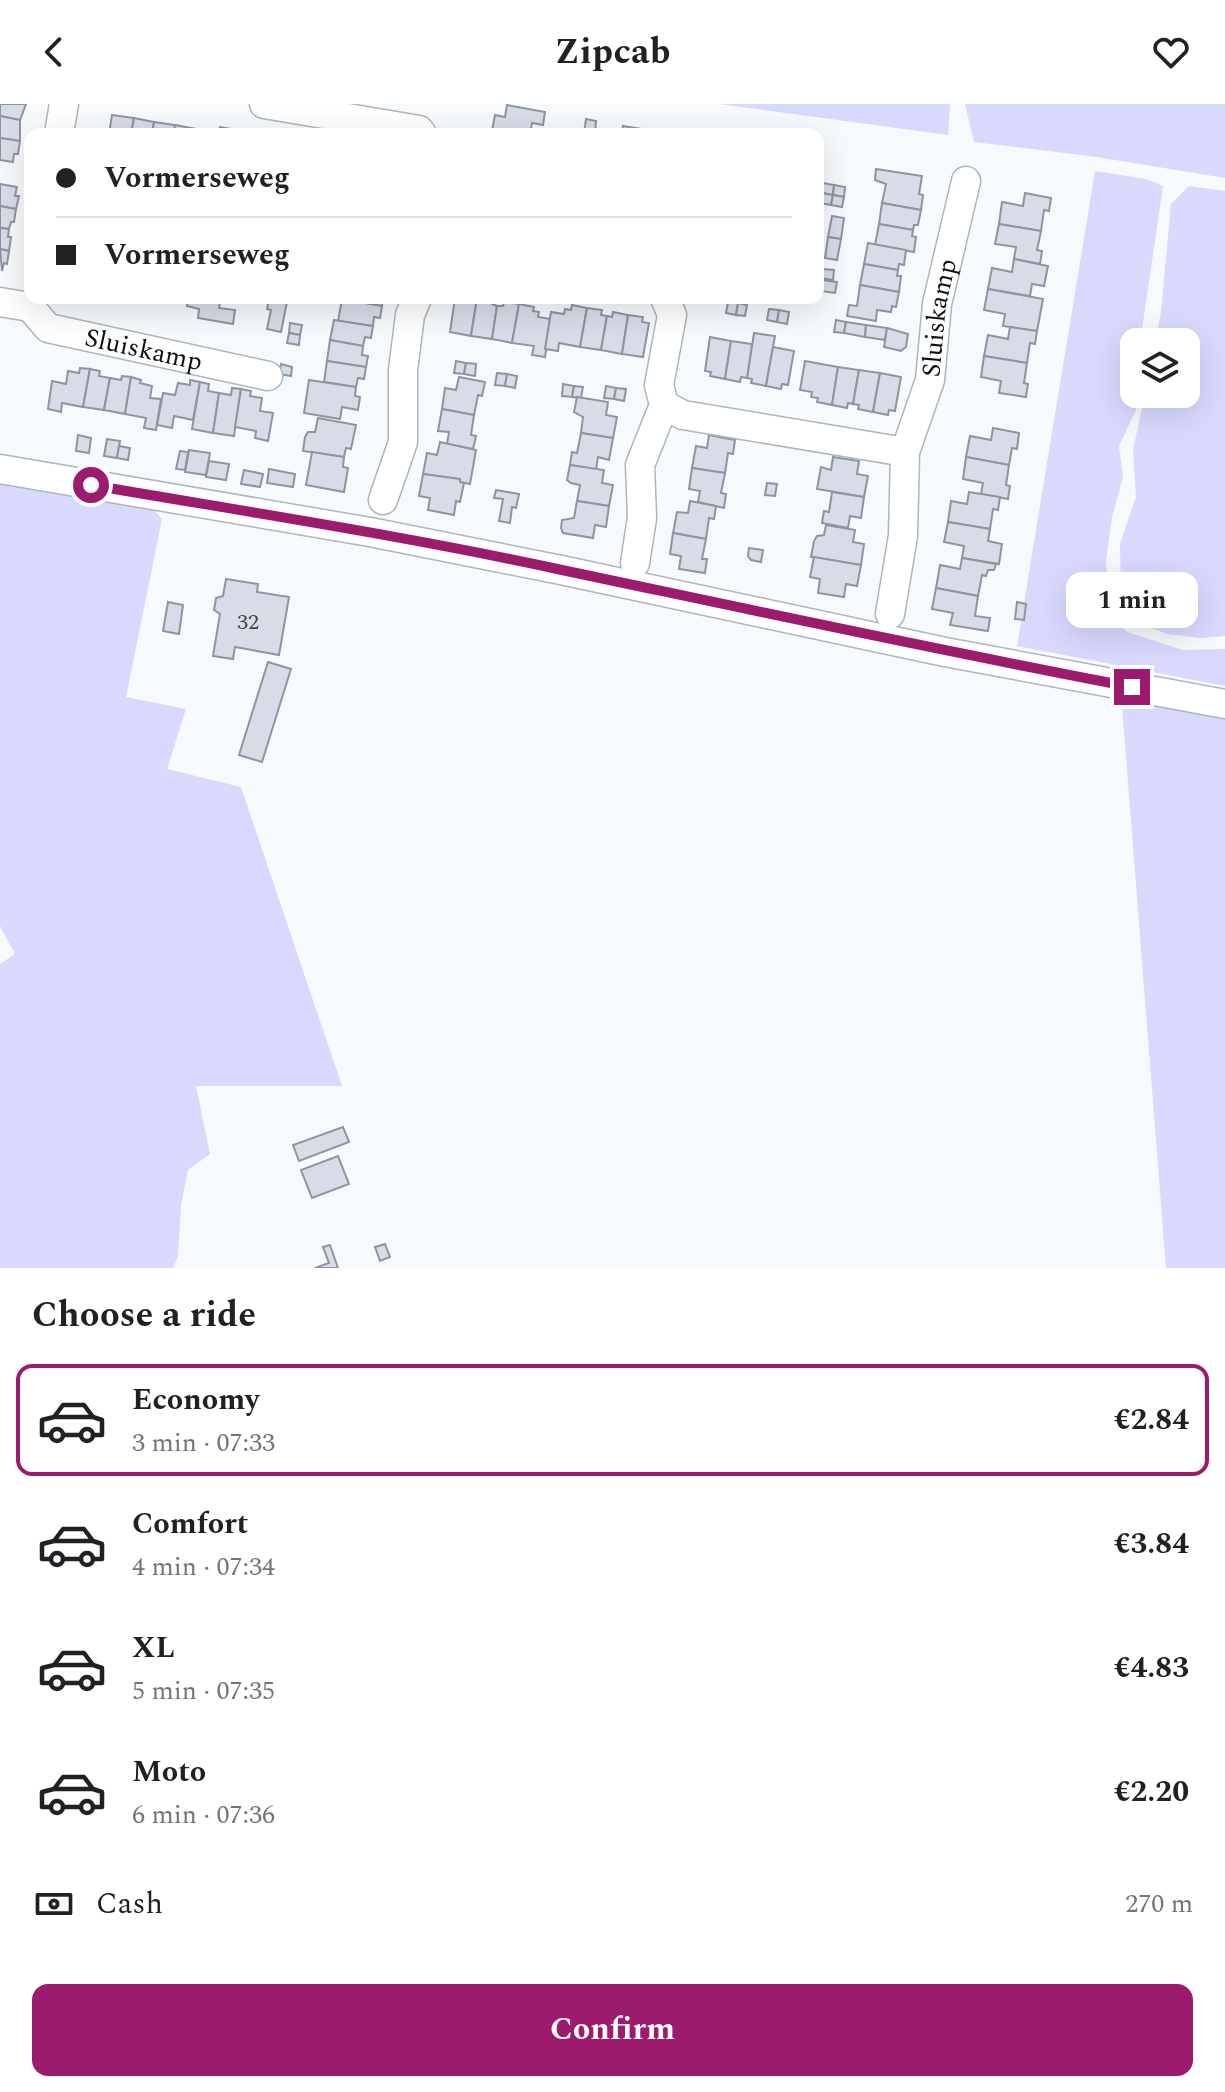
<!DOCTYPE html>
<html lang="en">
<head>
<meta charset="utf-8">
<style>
  :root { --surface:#fff; --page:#f2f2f2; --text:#202124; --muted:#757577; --line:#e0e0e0; --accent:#9c1b6e }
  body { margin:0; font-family:Spectral,serif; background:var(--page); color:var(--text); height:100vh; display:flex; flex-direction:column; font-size:30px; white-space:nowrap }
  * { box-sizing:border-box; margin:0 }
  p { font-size:26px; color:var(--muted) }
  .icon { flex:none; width:44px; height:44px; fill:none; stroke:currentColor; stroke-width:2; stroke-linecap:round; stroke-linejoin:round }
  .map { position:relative; height:1164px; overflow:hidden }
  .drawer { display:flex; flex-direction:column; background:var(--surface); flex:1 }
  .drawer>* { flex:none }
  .guide { position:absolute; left:24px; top:24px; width:800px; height:176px; border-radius:16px; box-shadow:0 8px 32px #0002; display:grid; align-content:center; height:176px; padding:0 32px; background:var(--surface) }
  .fabs { position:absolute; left:1120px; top:224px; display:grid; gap:16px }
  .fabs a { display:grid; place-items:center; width:80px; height:80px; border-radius:16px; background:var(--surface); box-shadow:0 8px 32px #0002; font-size:40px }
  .end { position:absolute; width:36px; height:36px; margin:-18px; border:10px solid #9c1b6e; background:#fff; box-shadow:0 0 0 4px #fff }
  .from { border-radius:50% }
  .bubble { position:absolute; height:56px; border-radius:16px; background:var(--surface); box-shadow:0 8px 32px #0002; font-size:26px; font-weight:700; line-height:56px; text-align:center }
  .guide b { display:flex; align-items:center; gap:28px; height:76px; font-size:30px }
  .guide b+b { border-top:2px solid var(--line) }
  .guide i { width:20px; height:20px; background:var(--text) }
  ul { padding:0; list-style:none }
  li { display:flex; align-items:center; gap:24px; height:112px; margin:0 16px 12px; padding:0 16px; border:4px solid transparent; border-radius:16px }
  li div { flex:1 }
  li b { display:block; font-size:30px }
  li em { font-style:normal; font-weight:700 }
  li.on { border-color:var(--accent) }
  li>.icon { width:72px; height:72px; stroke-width:1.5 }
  h2 { padding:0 32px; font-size:36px; line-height:96px }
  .pay { display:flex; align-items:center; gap:20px; height:88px; padding:0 32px; font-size:30px }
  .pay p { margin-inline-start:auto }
  .cta { display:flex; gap:16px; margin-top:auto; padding:16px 32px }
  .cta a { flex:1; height:92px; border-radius:16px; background:var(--accent); color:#fff; font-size:32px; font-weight:700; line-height:92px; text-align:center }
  header { display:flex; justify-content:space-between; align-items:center; height:104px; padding:0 32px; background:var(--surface); font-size:36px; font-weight:700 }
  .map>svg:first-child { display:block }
  .green { fill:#d9d9fe }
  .building { fill:#d7dce7; stroke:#8f949f; stroke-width:2 }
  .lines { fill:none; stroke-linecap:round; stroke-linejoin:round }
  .minor-casing { stroke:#acb6be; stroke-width:31 }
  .minor { stroke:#fff; stroke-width:28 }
  .route { stroke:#9c1b6e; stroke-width:10 }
  .labels { text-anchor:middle; stroke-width:6; stroke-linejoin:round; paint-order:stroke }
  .number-label { font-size:22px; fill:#3f4247 }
  .street-label { font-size:26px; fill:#0c0f12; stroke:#fff }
</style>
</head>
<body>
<header><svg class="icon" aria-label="back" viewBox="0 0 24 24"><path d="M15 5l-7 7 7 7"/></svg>Zipcab<svg class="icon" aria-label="heart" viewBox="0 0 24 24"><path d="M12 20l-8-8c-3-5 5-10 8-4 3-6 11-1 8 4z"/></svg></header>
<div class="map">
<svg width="1225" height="1164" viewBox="0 0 1225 1164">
  <rect width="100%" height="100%" fill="#f6fafd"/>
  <g class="green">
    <polygon points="719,0 950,0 948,31"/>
    <polygon points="965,0 1225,0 1225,74 1097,53 974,38"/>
    <polygon points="1095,67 1146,75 1163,82 1143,219 1139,238 1134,238 1136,306 1119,342 1123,373 1112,413 1106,457 1111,512 1127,528 1183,546 1225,545 1225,582 1017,542"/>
    <polygon points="1189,82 1225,87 1225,532 1200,534 1167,530 1134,517 1121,498 1120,440 1136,393 1133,346 1145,290 1186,290 1186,238 1155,238 1161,208 1171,100"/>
    <polygon points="0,372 147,399 162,415 126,593 186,605 167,665 241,683 342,982 196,982 210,1050 188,1066 181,1101 178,1152 173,1164 0,1164 0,860 15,850 0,822"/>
    <polygon points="1121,589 1225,609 1225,1164 1166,1164"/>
  </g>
  <g class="building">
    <polygon points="0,0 26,0 20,16 0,12"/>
    <polygon points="507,1 545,8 543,21 532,19 530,30 496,30 492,27 495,11 505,13"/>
    <polygon points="112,11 134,14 131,30 109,30"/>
    <polygon points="0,12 20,16 20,37 0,34"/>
    <polygon points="134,14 154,18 152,30 131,30"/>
    <polygon points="586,15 596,17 595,30 584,29"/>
    <polygon points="154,18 175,21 174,30 152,30"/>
    <polygon points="175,21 197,25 196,30 174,30"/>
    <polygon points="623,22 661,28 661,30 622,30"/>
    <polygon points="220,23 242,27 241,30 219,30"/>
    <polygon points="0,34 20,37 18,50 14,50 13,58 0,56"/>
    <polygon points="876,65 922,72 919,90 923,91 921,106 882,99 886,80 875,76"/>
    <polygon points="823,79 834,81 833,91 822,89"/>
    <polygon points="0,80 17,83 15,92 19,92 16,105 0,102"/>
    <polygon points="834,81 845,83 844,93 833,91"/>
    <polygon points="822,89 833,91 831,101 820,99"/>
    <polygon points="1025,89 1051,94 1049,107 1044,106 1041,127 999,120 1002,98 1023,102"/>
    <polygon points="833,91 844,93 842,103 831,101"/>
    <polygon points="882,99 921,106 918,121 914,121 913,126 879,120"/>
    <polygon points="0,102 16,105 14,118 11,118 9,125 0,124"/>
    <polygon points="832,112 844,114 841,135 828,133"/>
    <polygon points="879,120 913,126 912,132 916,133 914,148 875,141"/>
    <polygon points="999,120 1041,127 1037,146 1042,147 1040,160 1014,155 1016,143 995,140"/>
    <polygon points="0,124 9,125 8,133 11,133 9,147 0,145"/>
    <polygon points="828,133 841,135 837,156 825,154"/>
    <polygon points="868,139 906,146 904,161 899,160 898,166 864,160"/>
    <polygon points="0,145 9,147 7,160 4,159 2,167"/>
    <polygon points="1014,155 1048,162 1044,182 1032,180 1030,192 988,185 992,164 1012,168"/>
    <polygon points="864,160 898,166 897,172 901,172 899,188 860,181"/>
    <polygon points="822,165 834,166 833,176 820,174"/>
    <polygon points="822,176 837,178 835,189 820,187"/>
    <polygon points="860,181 899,188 896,203 892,202 891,208 877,206 876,217 847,212 849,201 857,202"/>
    <polygon points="988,185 1043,195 1037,227 1003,222 1005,210 984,206"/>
    <polygon points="188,194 221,194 219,204 235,206 233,220 198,214 199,205 187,202"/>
    <polygon points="334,194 383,194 382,202"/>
    <polygon points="455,194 477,194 471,232 450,228"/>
    <polygon points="477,194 492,196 492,200 497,202 492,235 471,232"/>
    <polygon points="269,195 287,198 281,228 267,225 271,206 267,205"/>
    <polygon points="342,195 382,202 380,214 374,213 373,222 338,217"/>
    <polygon points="504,198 519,200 512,239 492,235 497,202 503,202"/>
    <polygon points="728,198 738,199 736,211 726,209"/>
    <polygon points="738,199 747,201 745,212 736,211"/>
    <polygon points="519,200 534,203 533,207 539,208 538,213 551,215 545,253 532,251 534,242 512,239"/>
    <polygon points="572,201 587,204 580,243 559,239 558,247 545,245 551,208 564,210 565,205 571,206"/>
    <polygon points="587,204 602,206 601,211 607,212 601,246 580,243"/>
    <polygon points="769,205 779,206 777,218 767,216"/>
    <polygon points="779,206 789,208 787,220 777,218"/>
    <polygon points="613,208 628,211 622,250 601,246 607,212 612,213"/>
    <polygon points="628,211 643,213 642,218 649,219 643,253 622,250"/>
    <polygon points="334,216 373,222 371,234 365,233 363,242 330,236"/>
    <polygon points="836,216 846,218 844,229 834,228"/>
    <polygon points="846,218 866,221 865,233 844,229"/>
    <polygon points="290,219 302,221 300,231 289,229"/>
    <polygon points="866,221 887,224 885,236 865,233"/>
    <polygon points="1010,223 1037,227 1035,240 1030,239 1027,259 984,252 988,231 1008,235"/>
    <polygon points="887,224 908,230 906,243 901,247 884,243"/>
    <polygon points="289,229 300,231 299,241 287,239"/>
    <polygon points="754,229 775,232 766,282 751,279 752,275 747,274"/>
    <polygon points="710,233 731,237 725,275 710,272 711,268 705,267"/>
    <polygon points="330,236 363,242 362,251 368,252 366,263 327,257"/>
    <polygon points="731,237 752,240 747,274 741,273 740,278 725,275"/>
    <polygon points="773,243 794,247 788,281 782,280 781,285 766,282"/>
    <polygon points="984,252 1027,259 1024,279 1028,280 1026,293 999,289 1001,277 981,273"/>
    <polygon points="327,257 366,263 364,275 358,274 356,283 324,278"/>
    <polygon points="456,257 466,259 464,270 454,269"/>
    <polygon points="805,257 838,263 832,301 817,298 818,294 811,293 812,288 800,286"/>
    <polygon points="466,259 476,260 475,272 464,270"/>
    <polygon points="281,260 292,263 291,272 279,270"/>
    <polygon points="838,263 859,266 853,300 848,299 847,304 832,301"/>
    <polygon points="80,264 90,265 83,303 62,299 61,308 48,305 52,277 66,280 68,267 79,269"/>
    <polygon points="90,265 100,267 99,272 110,274 104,306 83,303"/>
    <polygon points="859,266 880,269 873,308 858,305 859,301 853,300"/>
    <polygon points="497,269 507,270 505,282 495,281"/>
    <polygon points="880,269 901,273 895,307 889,306 888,311 873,308"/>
    <polygon points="507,270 517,272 515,284 505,282"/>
    <polygon points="122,272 131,273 125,310 104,306 110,274 121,276"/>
    <polygon points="131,273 141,276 140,279 152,282 150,294 161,295 156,326 144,324 146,314 125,310"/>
    <polygon points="459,273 485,278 482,292 478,291 474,311 442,305 445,284 456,286"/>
    <polygon points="190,276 200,278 193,316 174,312 172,324 157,321 163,289 175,291 178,279 190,281"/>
    <polygon points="309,276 356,283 355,292 360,293 358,306 342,303 340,315 304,309"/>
    <polygon points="200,278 209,280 208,287 219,289 213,329 192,325"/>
    <polygon points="563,280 574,282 572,293 562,292"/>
    <polygon points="574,282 583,283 581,294 572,293"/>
    <polygon points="606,282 616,284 614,295 604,294"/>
    <polygon points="232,284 241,285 234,332 213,329 219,289 231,291"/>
    <polygon points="616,284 626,285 624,297 614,295"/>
    <polygon points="241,285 251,287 250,292 262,294 260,307 273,309 268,337 255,334 256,327 235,323"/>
    <polygon points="577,293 608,298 606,311 617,313 613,334 581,329 583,313 574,308"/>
    <polygon points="442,305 474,311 471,331 476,332 473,345 447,340 449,328 438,327"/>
    <polygon points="318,314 356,321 351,345 346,344 344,353 303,347 305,333 308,328 315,328"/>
    <polygon points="993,324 1019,329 1017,345 1012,344 1009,361 966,353 970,332 991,336"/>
    <polygon points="581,329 613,334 609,356 598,353 596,366 570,361 572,348 577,349"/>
    <polygon points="78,331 91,334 89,349 76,347"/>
    <polygon points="709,331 735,336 733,350 728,349 725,369 692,364 696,342 707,344"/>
    <polygon points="107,335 120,337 117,354 104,352"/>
    <polygon points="440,338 476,346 470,380 460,378 460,375 423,370 427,349 437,351"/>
    <polygon points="119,342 130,344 128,356 117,354"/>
    <polygon points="189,346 210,349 206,371 185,368"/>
    <polygon points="180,347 188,348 185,366 176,365"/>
    <polygon points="312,348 344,353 343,363 348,364 344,388 306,381"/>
    <polygon points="833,353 859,357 857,370 868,372 864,393 817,385 821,363 831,366"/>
    <polygon points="966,353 1009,361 1006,381 1010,382 1008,395 981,390 983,379 963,375"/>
    <polygon points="209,357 229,360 226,376 206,373"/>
    <polygon points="570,361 604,366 602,379 613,381 609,402 577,397 580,381 571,379 567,376"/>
    <polygon points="692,364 725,369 721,389 726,390 724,404 698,398 700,387 689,385"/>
    <polygon points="269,365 295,370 293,383 267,379"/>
    <polygon points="244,366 263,370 260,383 241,380"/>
    <polygon points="423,370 460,375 460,378 464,379 460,398 456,397 454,411 428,406 430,394 419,392"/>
    <polygon points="767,379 777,380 775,392 765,391"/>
    <polygon points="496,386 519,390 516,404 512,403 510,419 499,417 503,395 494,394"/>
    <polygon points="832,388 864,393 861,414 850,412 848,424 822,419 824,407 829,408"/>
    <polygon points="969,388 1000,393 998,406 993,405 990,425 948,418 951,397 967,400"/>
    <polygon points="577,397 609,402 606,423 595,421 593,434 563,429 561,424 562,416 574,414"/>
    <polygon points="690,397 716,402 714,415 709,414 706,435 673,429 677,408 688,409"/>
    <polygon points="948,418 990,425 988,437 1002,440 999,460 962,454 964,442 944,438"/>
    <polygon points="826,421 855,426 853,438 864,440 861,461 811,453 814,437 817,432 824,431"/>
    <polygon points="673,429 706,435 702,455 707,455 705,469 679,465 681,452 670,450"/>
    <polygon points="749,444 763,446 761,458 751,456 748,452"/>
    <polygon points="814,453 861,461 857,482 846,480 844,493 818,489 820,475 810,473"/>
    <polygon points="962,454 996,460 994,466 988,466 986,472 982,471 978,492 936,484 940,461 960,465"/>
    <polygon points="226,475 258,480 257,488 289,493 279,551 235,543 233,555 213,552 220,510 214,506 216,494 223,492"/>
    <polygon points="936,484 978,492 975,512 990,514 988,527 950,521 953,509 932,505"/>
    <polygon points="168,498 183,501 179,530 163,527"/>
    <polygon points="1017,498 1026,500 1024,516 1015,515"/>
    <polygon points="268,558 291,565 262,658 239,651"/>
    <polygon points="343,1023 349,1038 299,1057 293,1041"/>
    <polygon points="338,1052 349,1080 312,1094 301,1066"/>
    <polygon points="385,1140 390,1153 380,1157 375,1143"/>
    <polygon points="330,1141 338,1164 315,1164 329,1159 323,1143"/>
  </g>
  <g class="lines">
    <defs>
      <g id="minor">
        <polyline points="264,0 419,26 422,30"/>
        <polyline points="59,30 64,0"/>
        <path id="s1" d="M0 198 30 203 48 224 268 272"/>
        <polyline points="664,301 683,311 905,348"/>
        <polyline points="0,365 370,428 561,466 945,548 1225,600"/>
        <polyline points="383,396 403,338 403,266 410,211 417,194"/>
        <polyline points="635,459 642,414 640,361 664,301 659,281 672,211 665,194"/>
        <path id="s2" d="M890 510 903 432 905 348 930 276 937 200 966 77"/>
      </g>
    </defs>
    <use href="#minor" class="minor-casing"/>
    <use href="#minor" class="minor"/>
  </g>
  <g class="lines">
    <path class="route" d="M91 381C248 408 406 432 562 466 752 506 941 547 1132 583"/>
  </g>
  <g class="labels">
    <g class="number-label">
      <text x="248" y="525">32</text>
    </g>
    <g class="street-label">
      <text dy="9" stroke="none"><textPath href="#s2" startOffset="302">Sluiskamp</textPath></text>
      <text dy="9" stroke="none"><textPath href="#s1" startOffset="156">Sluiskamp</textPath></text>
    </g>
  </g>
</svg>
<div class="fabs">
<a><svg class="icon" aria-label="layers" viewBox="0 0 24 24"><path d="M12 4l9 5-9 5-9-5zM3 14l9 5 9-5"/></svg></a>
</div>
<i class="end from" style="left:91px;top:381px"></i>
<i class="end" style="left:1132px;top:583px"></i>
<div class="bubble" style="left:1066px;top:468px;width:132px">1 min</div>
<div class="guide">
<b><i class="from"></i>Vormerseweg</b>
<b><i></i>Vormerseweg</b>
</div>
</div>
<section class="drawer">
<h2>Choose a ride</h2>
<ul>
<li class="on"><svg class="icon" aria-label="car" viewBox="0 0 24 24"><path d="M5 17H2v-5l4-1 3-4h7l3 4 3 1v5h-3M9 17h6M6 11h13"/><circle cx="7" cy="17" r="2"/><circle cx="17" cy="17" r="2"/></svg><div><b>Economy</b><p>3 min · 07:33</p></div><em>€2.84</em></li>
<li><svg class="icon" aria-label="car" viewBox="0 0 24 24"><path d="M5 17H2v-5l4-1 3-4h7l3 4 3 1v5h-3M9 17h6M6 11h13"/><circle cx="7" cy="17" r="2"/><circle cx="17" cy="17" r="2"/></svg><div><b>Comfort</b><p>4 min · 07:34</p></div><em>€3.84</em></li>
<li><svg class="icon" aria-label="car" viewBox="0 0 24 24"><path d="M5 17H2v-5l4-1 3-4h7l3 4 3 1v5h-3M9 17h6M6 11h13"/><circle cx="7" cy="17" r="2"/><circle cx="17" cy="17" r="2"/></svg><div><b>XL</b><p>5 min · 07:35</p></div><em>€4.83</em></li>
<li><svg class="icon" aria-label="car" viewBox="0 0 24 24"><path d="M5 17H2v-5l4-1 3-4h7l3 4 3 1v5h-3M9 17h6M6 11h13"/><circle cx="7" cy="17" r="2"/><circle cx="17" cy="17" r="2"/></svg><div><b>Moto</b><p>6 min · 07:36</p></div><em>€2.20</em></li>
</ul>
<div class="pay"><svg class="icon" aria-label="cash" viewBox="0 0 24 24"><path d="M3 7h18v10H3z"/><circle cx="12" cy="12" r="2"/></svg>Cash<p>270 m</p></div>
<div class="cta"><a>Confirm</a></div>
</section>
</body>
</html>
